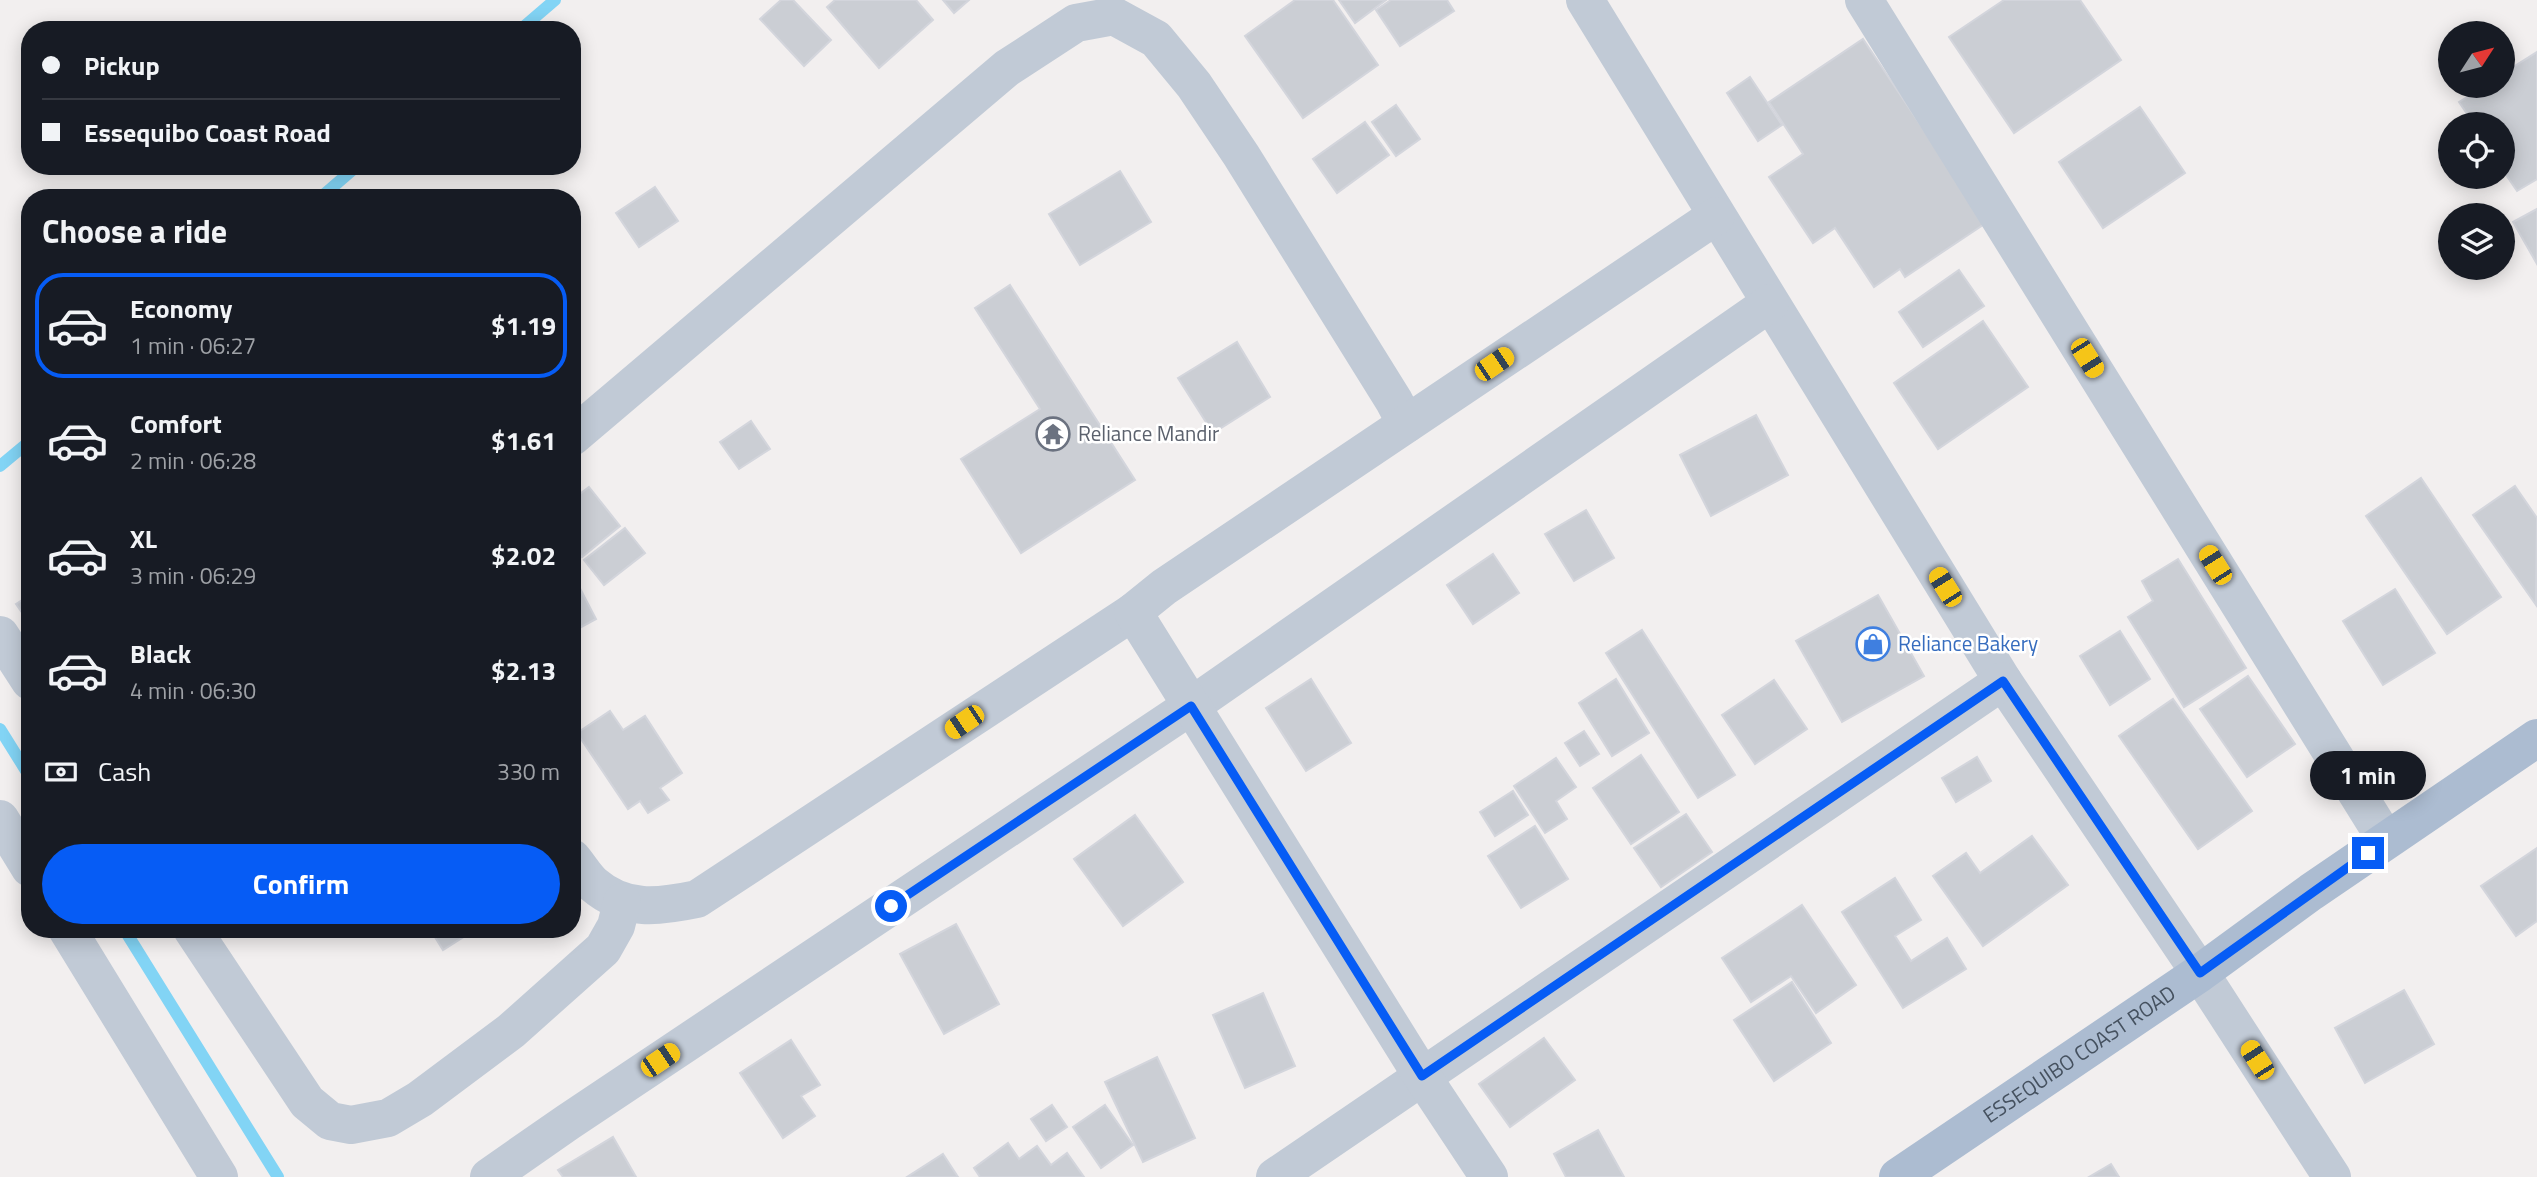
<!DOCTYPE html>
<html lang="en">
<head>
<meta charset="utf-8">
<style>
  :root { --surface:#171b24; --page:#242831; --text:#f1f3f6; --muted:#9ea1a6; --line:#363941; --accent:#065cf5 }
  body { margin:0; font-family:"Titillium Web",sans-serif; background:var(--page); color:var(--text); height:100vh; display:flex; flex-direction:column; font-size:26px; white-space:nowrap }
  * { box-sizing:border-box; margin:0 }
  p { font-size:23px; color:var(--muted) }
  .icon { flex:none; width:38px; height:38px; fill:none; stroke:currentColor; stroke-width:2; stroke-linecap:round; stroke-linejoin:round }
  .map { position:relative; flex:1; overflow:hidden }
  .panel { position:absolute; left:21px; top:189px; width:560px; height:749px; display:flex; flex-direction:column; background:var(--surface); border-radius:28px; box-shadow:0 4px 18px #0003 }
  .panel>* { flex:none }
  .hud { position:absolute; left:21px; top:21px; width:560px; height:154px; border-radius:28px; box-shadow:0 4px 18px #0003; display:grid; align-content:center; height:154px; padding:0 21px; background:var(--surface) }
  .needle { width:46px; rotate:54deg }
  .fabs { position:absolute; left:2438px; top:21px; display:grid; gap:14px }
  .fabs a { display:grid; place-items:center; width:77px; height:77px; border-radius:50%; background:var(--surface); box-shadow:0 4px 18px #0003; font-size:35px }
  .end { position:absolute; width:32px; height:32px; margin:-16px; border:9px solid #065cf5; background:#fff; box-shadow:0 0 0 4px #fff }
  .from { border-radius:50% }
  .bubble { position:absolute; height:49px; border-radius:24px; background:var(--surface); box-shadow:0 4px 18px #0003; font-size:23px; font-weight:700; line-height:49px; text-align:center }
  .car { position:absolute; width:21px; height:42px; margin:-21px -10px; border-radius:9px; box-shadow:0 0 5px 2px #0007; background:linear-gradient(#f5c518 24%,#345 0 40%,#f5c518 0 76%,#345 0 86%,#f5c518 0) }
  .hud b { display:flex; align-items:center; gap:24px; height:66px; font-size:26px }
  .hud b+b { border-top:2px solid var(--line) }
  .hud i { width:18px; height:18px; background:var(--text) }
  ul { padding:0; list-style:none }
  li { display:flex; align-items:center; gap:21px; height:105px; margin:0 14px 10px; padding:0 7px; border:4px solid transparent; border-radius:28px }
  li div { flex:1 }
  li b { display:block; font-size:26px }
  li em { font-style:normal; font-weight:700 }
  li.on { border-color:var(--accent) }
  li>.icon { width:63px; height:63px; stroke-width:1.5 }
  h2 { padding:0 21px; font-size:32px; line-height:84px }
  .pay { display:flex; align-items:center; gap:18px; height:77px; padding:0 21px; font-size:26px }
  .pay p { margin-inline-start:auto }
  .cta { display:flex; gap:14px; margin-top:auto; padding:14px 21px }
  .cta a { flex:1; height:80px; border-radius:42px; background:var(--accent); color:#fff; font-size:28px; font-weight:700; line-height:80px; text-align:center }
  .map>svg:first-child { display:block }
  .lines { fill:none; stroke-linecap:round; stroke-linejoin:round }
  .stream { stroke:#82d4f5; stroke-width:12 }
  .building { fill:#cbced4; stroke:#d3d5dc; stroke-width:2 }
  .minor { stroke:#c1cad6; stroke-width:38 }
  .primary { stroke:#acbcd1; stroke-width:38 }
  .route { stroke:#065cf5; stroke-width:9 }
  .labels { text-anchor:middle; stroke-width:5; stroke-linejoin:round; paint-order:stroke }
  .worship-label { font-size:21px; fill:#5b616d; stroke:#fff; text-anchor:start }
  .shop-label { font-size:21px; fill:#366cbe; stroke:#fff; text-anchor:start }
  .street-label { font-size:21px; fill:#45515f; stroke:#fff }
</style>
</head>
<body>
<div class="map">
<svg width="2537" height="1177" viewBox="0 0 2537 1177">
  <rect width="100%" height="100%" fill="#f2efef"/>
  <g class="lines">
    <g class="stream">
      <polyline points="520,30 555,0"/>
      <polyline points="320,198 357,166"/>
      <polyline points="0,466 30,441"/>
      <polyline points="0,729 30,777"/>
      <polyline points="124,929 278,1177"/>
    </g>
  </g>
  <g class="building">
    <polygon points="781,0 793,0 831,40 804,66 760,19"/>
    <polygon points="835,0 916,0 933,20 879,68 827,7"/>
    <polygon points="943,0 969,0 954,13"/>
    <polygon points="1295,0 1333,0 1378,65 1303,118 1245,36"/>
    <polygon points="1339,0 1386,0 1355,23"/>
    <polygon points="1391,0 1447,0 1454,11 1400,46 1376,10"/>
    <polygon points="2004,0 2080,0 2121,60 2014,133 1949,37"/>
    <polygon points="1863,39 1986,223 1905,277 1900,269 1874,287 1835,228 1813,243 1769,177 1803,154 1769,102"/>
    <polygon points="2537,52 2537,179 2517,191 2502,169 2502,124 2474,124 2459,102 2485,86 2502,86 2502,74"/>
    <polygon points="1750,77 1782,125 1758,141 1727,93"/>
    <polygon points="1396,105 1420,139 1396,156 1372,122"/>
    <polygon points="2140,107 2185,173 2103,228 2059,162"/>
    <polygon points="1365,122 1389,155 1337,193 1313,159"/>
    <polygon points="1120,171 1151,222 1080,265 1049,214"/>
    <polygon points="655,187 678,221 639,247 616,213"/>
    <polygon points="2537,209 2537,264 2513,222"/>
    <polygon points="1959,270 1984,306 1923,347 1899,312"/>
    <polygon points="1010,285 1135,480 1021,553 961,459 1040,409 975,308"/>
    <polygon points="1983,321 2028,387 1938,449 1894,383"/>
    <polygon points="1237,342 1270,397 1213,433 1178,378"/>
    <polygon points="1756,415 1788,475 1711,516 1680,455"/>
    <polygon points="751,421 770,449 739,469 720,442"/>
    <polygon points="2421,478 2501,597 2447,634 2366,516"/>
    <polygon points="2515,486 2537,518 2536,605 2473,515"/>
    <polygon points="589,487 620,526 582,557 572,544 572,500"/>
    <polygon points="1586,510 1614,558 1574,581 1545,534"/>
    <polygon points="625,528 645,553 604,585 584,560"/>
    <polygon points="1493,554 1519,593 1473,624 1447,585"/>
    <polygon points="2178,559 2246,668 2184,707 2128,617 2153,601 2142,581"/>
    <polygon points="572,573 596,619 572,632"/>
    <polygon points="2395,589 2435,653 2383,685 2343,621"/>
    <polygon points="30,595 30,624 16,604"/>
    <polygon points="1878,595 1924,676 1842,722 1796,641"/>
    <polygon points="1642,630 1735,775 1698,798 1606,653"/>
    <polygon points="2120,631 2150,679 2110,705 2080,656"/>
    <polygon points="2248,676 2295,744 2247,777 2200,709"/>
    <polygon points="1311,679 1351,743 1306,771 1266,708"/>
    <polygon points="1616,679 1649,733 1612,756 1579,703"/>
    <polygon points="1774,680 1807,729 1755,764 1722,715"/>
    <polygon points="2173,699 2252,811 2198,849 2119,736"/>
    <polygon points="610,711 623,730 645,716 682,773 660,788 669,800 648,813 640,801 628,809 577,733"/>
    <polygon points="1584,731 1599,754 1580,766 1565,743"/>
    <polygon points="1641,755 1679,812 1631,844 1593,788"/>
    <polygon points="1977,757 1991,781 1956,802 1942,778"/>
    <polygon points="1556,758 1576,787 1556,801 1567,819 1545,833 1514,786"/>
    <polygon points="1513,791 1528,815 1495,836 1480,812"/>
    <polygon points="1686,814 1712,852 1661,887 1634,848"/>
    <polygon points="1135,815 1183,882 1123,926 1074,859"/>
    <polygon points="1535,826 1568,879 1521,908 1488,856"/>
    <polygon points="2032,836 2068,885 1983,946 1933,876 1966,853 1980,873"/>
    <polygon points="2537,848 2537,921 2516,936 2481,886"/>
    <polygon points="1895,878 1921,920 1895,936 1911,961 1947,938 1966,969 1903,1008 1842,912"/>
    <polygon points="1802,905 1856,985 1816,1013 1791,976 1751,1002 1722,958"/>
    <polygon points="956,924 999,1004 944,1034 900,954"/>
    <polygon points="430,929 476,929 443,950"/>
    <polygon points="1792,982 1831,1043 1774,1081 1734,1020"/>
    <polygon points="2404,990 2434,1044 2365,1083 2335,1028"/>
    <polygon points="1263,993 1295,1066 1245,1088 1213,1015"/>
    <polygon points="1544,1038 1575,1080 1510,1127 1479,1084"/>
    <polygon points="791,1040 820,1085 801,1096 815,1116 783,1138 740,1073"/>
    <polygon points="1157,1057 1195,1138 1143,1162 1105,1082"/>
    <polygon points="1052,1105 1067,1127 1046,1141 1031,1119"/>
    <polygon points="1105,1105 1133,1145 1101,1168 1073,1127"/>
    <polygon points="1598,1130 1624,1177 1566,1177 1554,1154"/>
    <polygon points="613,1137 636,1177 563,1177 558,1170"/>
    <polygon points="1008,1143 1019,1159 1037,1146 1051,1165 1067,1153 1084,1177 980,1177 974,1168"/>
    <polygon points="943,1154 958,1177 907,1177"/>
    <polygon points="2111,1164 2119,1177 2089,1177"/>
  </g>
  <g class="lines">
    <g class="minor">
      <polyline points="1585,0 2003,681 2200,973 2332,1177"/>
      <polyline points="1864,0 2386,840"/>
      <polyline points="572,437 1007,68 1076,23 1114,16 1156,39 1194,85 1241,155 1394,401 1406,424"/>
      <polyline points="0,635 30,681"/>
      <polyline points="0,819 30,868"/>
      <path d="M572 858C579 866 585 877 593 884 625 912 659 907 697 899L1133 612"/>
      <polyline points="67,929 219,1177"/>
      <polyline points="192,929 307,1102 330,1121 351,1125 388,1118 420,1099 511,1031 603,949 616,926 622,902"/>
      <polyline points="489,1177 568,1122 1191,706 1770,303"/>
      <polyline points="1275,1177 2003,681"/>
      <polyline points="1489,1177 1422,1076 1133,612 1164,587 1716,216"/>
    </g>
    <path class="primary" id="s1" d="M1898 1177 2200 973 2311 892 2537 738"/>
  </g>
  <g class="lines">
    <polyline class="route" points="891,906 1191,706 1422,1076 2003,681 2200,973 2368,853"/>
  </g>
  <defs>
    <symbol id="temple-ring" viewBox="-11 -11 22 22"><circle r="9.5" fill="#fff" stroke="#6b7280" stroke-width="1.5"/><path d="M0-6L5-2H3V0L6.5 2.5H4V6H1.5V3h-3V6H-4V2.5H-6.5L-3 0V-2H-5Z" fill="#6b7280"/></symbol>
    <symbol id="shop-ring" viewBox="-11 -11 22 22"><circle r="9.5" fill="#fff" stroke="#3f7fe0" stroke-width="1.5"/><path d="M-5-2.5h2.3a2.7 3.5 0 0 1 5.4 0H5L5.5 6h-11ZM-1.5-2.5h3a1.5 2.3 0 0 0-3 0Z" fill="#3f7fe0"/></symbol>
  </defs>
  <g fill-rule="evenodd">
    <use href="#temple-ring" x="1034" y="415" width="38" height="38"/>
    <use href="#shop-ring" x="1854" y="625" width="38" height="38"/>
  </g>
  <g class="labels">
    <g class="worship-label">
      <text x="1078" y="441">Reliance Mandir</text>
    </g>
    <g class="shop-label">
      <text x="1898" y="651">Reliance Bakery</text>
    </g>
    <g class="street-label">
      <text dy="7" stroke="none"><textPath href="#s1" startOffset="219">ESSEQUIBO COAST ROAD</textPath></text>
    </g>
  </g>
</svg>
<div class="fabs">
<a><svg class="needle" viewBox="-14 -14 28 28"><path d="M0-13l5 13h-10z" fill="#e53935"/><path d="M0 13l5-13h-10z" fill="#9ea1a6"/></svg></a>
<a><svg class="icon" aria-label="locate" viewBox="0 0 24 24"><circle cx="12" cy="12" r="6"/><path d="M12 2v4M12 18v4M2 12h4M18 12h4"/></svg></a>
<a><svg class="icon" aria-label="layers" viewBox="0 0 24 24"><path d="M12 4l9 5-9 5-9-5zM3 14l9 5 9-5"/></svg></a>
</div>
<i class="end from" style="left:891px;top:906px"></i>
<i class="end" style="left:2368px;top:853px"></i>
<div class="bubble" style="left:2310px;top:751px;width:116px">1 min</div>
<i class="car" style="left:2087px;top:358px;rotate:148deg"></i>
<i class="car" style="left:1494px;top:364px;rotate:56deg"></i>
<i class="car" style="left:2215px;top:565px;rotate:328deg"></i>
<i class="car" style="left:1945px;top:587px;rotate:328deg"></i>
<i class="car" style="left:964px;top:722px;rotate:236deg"></i>
<i class="car" style="left:660px;top:1060px;rotate:56deg"></i>
<i class="car" style="left:2257px;top:1060px;rotate:327deg"></i>
<div class="hud">
<b><i class="from"></i>Pickup</b>
<b><i></i>Essequibo Coast Road</b>
</div>
<section class="panel">
<h2>Choose a ride</h2>
<ul>
<li class="on"><svg class="icon" aria-label="car" viewBox="0 0 24 24"><path d="M5 17H2v-5l4-1 3-4h7l3 4 3 1v5h-3M9 17h6M6 11h13"/><circle cx="7" cy="17" r="2"/><circle cx="17" cy="17" r="2"/></svg><div><b>Economy</b><p>1 min · 06:27</p></div><em>$1.19</em></li>
<li><svg class="icon" aria-label="car" viewBox="0 0 24 24"><path d="M5 17H2v-5l4-1 3-4h7l3 4 3 1v5h-3M9 17h6M6 11h13"/><circle cx="7" cy="17" r="2"/><circle cx="17" cy="17" r="2"/></svg><div><b>Comfort</b><p>2 min · 06:28</p></div><em>$1.61</em></li>
<li><svg class="icon" aria-label="car" viewBox="0 0 24 24"><path d="M5 17H2v-5l4-1 3-4h7l3 4 3 1v5h-3M9 17h6M6 11h13"/><circle cx="7" cy="17" r="2"/><circle cx="17" cy="17" r="2"/></svg><div><b>XL</b><p>3 min · 06:29</p></div><em>$2.02</em></li>
<li><svg class="icon" aria-label="car" viewBox="0 0 24 24"><path d="M5 17H2v-5l4-1 3-4h7l3 4 3 1v5h-3M9 17h6M6 11h13"/><circle cx="7" cy="17" r="2"/><circle cx="17" cy="17" r="2"/></svg><div><b>Black</b><p>4 min · 06:30</p></div><em>$2.13</em></li>
</ul>
<div class="pay"><svg class="icon" aria-label="cash" viewBox="0 0 24 24"><path d="M3 7h18v10H3z"/><circle cx="12" cy="12" r="2"/></svg>Cash<p>330 m</p></div>
<div class="cta"><a>Confirm</a></div>
</section>
</div>
</body>
</html>
